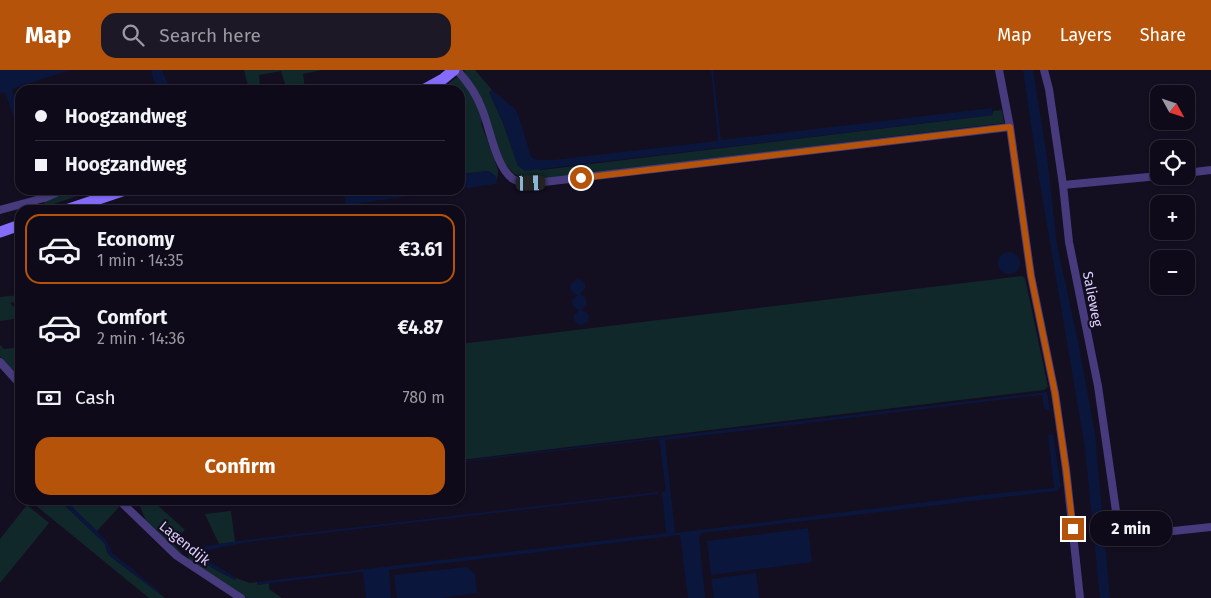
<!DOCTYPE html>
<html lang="en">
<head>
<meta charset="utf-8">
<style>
  :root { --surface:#0f0a19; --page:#1d1826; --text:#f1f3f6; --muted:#9b9aa2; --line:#2f2b38; --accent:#b45309 }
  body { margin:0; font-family:"Fira Sans",sans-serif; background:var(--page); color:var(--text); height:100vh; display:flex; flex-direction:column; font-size:19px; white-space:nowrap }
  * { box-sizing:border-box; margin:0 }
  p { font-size:16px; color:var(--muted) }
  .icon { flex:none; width:28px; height:28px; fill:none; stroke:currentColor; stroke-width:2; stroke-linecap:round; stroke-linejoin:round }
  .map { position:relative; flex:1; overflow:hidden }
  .drawer { position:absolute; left:15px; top:135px; width:450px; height:300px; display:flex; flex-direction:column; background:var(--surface); border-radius:15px; box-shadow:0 1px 4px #0004,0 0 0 1px var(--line) }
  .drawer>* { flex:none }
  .banner { position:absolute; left:15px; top:15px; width:450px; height:110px; border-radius:15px; box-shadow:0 1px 4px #0004,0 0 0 1px var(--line); display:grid; align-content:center; height:110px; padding:0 20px; background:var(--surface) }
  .needle { width:32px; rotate:130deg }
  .controls { position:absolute; left:1150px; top:15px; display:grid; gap:10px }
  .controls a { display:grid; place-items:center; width:45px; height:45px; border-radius:10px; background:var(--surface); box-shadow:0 1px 4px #0004,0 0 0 1px var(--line); font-size:25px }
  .end { position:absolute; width:22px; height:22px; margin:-11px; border:6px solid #b45309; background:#fff; box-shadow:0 0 0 2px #fff }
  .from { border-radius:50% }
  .bubble { position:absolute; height:35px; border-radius:15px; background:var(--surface); box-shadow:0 1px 4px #0004,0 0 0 1px var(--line); font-size:16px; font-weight:700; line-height:35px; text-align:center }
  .car { position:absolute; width:15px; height:30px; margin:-15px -8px; border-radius:6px; box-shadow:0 0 4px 1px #0007; background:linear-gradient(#222 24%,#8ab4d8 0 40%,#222 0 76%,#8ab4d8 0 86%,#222 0) }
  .banner b { display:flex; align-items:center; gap:18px; height:48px; font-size:19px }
  .banner b+b { border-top:1px solid var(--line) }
  .banner i { width:12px; height:12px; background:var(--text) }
  ul { padding:9px 0 0; list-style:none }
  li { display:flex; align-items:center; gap:15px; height:70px; margin:0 10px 8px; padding:0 10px; border:2px solid transparent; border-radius:15px }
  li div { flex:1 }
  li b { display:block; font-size:19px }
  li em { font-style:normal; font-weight:700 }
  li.on { border-color:var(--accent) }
  li>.icon { width:45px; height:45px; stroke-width:1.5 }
  .pay { display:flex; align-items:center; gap:12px; height:55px; padding:0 20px; font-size:19px }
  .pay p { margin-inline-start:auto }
  .primary-button { display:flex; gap:10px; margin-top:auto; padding:10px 20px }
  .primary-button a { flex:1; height:58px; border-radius:15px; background:var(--accent); color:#fff; font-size:20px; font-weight:700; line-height:58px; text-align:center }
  header { display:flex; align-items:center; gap:30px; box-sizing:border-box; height:70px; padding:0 25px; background:var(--accent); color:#fff }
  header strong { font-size:24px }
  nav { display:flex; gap:28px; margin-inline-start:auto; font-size:18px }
  .search { width:350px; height:45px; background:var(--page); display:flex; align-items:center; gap:12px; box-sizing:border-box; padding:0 18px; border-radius:15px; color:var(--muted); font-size:19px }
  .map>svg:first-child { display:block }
  .green { fill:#11282b }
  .water { fill:#0b163d }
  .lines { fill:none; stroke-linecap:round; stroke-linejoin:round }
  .street { stroke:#473b7e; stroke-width:8 }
  .secondary { stroke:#846bf9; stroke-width:11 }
  .route { stroke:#b45309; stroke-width:6 }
  .labels { text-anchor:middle; stroke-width:4.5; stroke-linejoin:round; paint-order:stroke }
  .street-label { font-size:14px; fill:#dcd0fd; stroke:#140e21 }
</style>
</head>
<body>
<header>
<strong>Map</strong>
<div class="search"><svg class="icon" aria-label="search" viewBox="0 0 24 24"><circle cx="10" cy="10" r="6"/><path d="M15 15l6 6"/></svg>Search here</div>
<nav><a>Map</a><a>Layers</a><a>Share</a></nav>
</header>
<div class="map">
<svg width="1211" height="528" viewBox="0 0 1211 528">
  <rect width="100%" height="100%" fill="#140e21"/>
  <g class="green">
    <polygon points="244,0 322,0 303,4 305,20 287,20 281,1 259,5 260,19 249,20"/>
    <path d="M464 0H475L492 20 489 22 503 53 518 96 542 100 993 45V41L1002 40 1004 53 543 109C524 109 517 110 505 94Z"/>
    <polygon points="457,7 462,11 480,40 482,56 498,100 497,111 495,106 489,101 460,104 460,20 446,20 452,16 449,13"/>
    <polygon points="68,120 95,120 45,137 44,130"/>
    <polygon points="1022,206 1025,208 1048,317 1044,320 460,390 460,274"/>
    <polygon points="20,225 20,231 10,233 20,244 20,248 0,251 0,227"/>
    <polygon points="0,275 4,279 20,277 20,309 0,286"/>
    <polygon points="32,430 59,430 105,474 107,482 111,487 165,528 149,528 34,434 35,433"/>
    <polygon points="67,430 113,430 119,437 97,461 66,431"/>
    <polygon points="155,433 185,460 172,472 181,482 182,487 147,453 139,434"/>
    <polygon points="27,435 49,453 0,513 0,469"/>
    <polygon points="231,441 235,472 219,474 205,444"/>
    <polygon points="195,478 194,483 196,486 216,500 235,510 236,508 250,513 257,512 257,515 269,513 269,519 282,528 247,528 190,493 187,481 188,479"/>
  </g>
  <g class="water">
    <polygon points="0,0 70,0 12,19 20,48 20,65 5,22 0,23"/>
    <polygon points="151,0 162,0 169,17 159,20 137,20 155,15"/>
    <polygon points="711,0 713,0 721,70 992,38 993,45 525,101 518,96 503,53 489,22 492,20 515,39 519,47 531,87 538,90 553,90 718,71"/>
    <polygon points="1023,0 1033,0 1047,87 1057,175 1078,271 1095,364 1110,528 1100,528 1085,378 1039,108"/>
    <polygon points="489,101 496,106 497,111 495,114 460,119 460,104"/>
    <polygon points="341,120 454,120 360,133 350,140 332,140 346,137 346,131"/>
    <circle cx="1009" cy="193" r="11"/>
    <path d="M577 209C583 209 586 213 585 219L580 224 585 227 587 234 581 240 587 243 589 247 588 252 581 255C576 254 573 250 574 245L580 240C574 238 571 235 573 229L578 225C572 223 569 220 571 214Z"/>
    <polygon points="1047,322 1050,341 1044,339 1042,325 665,370 675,463 991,424 1054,418 1048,365 1053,364 1061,416 1057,421 702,463 699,466 705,528 688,528 680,465 389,500 391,528 366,528 363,502 257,515 257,512 666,463 662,422 666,421 659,369 460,392 460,391"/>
    <path d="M658 422V424L248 472 198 482 199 485 236 508 235 510C222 503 203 495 194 483L195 478 245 470Z"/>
    <polygon points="59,430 65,430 106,470 112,483 160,522 161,525 109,485 105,474"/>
    <polygon points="808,458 812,492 711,505 707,471"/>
    <polygon points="466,497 475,504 477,523 441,528 397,528 394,505"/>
    <polygon points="756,503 759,528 714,528 711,509"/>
  </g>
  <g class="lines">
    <g class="street">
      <path d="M457 0C467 11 477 25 482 39 490 58 496 98 513 109 522 115 534 113 544 112L1010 57 1031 206 1055 323 1066 399 1080 528"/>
      <polyline points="999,0 1010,57"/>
      <polyline points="1044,0 1049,19 1063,115 1069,172 1098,316 1118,455 1128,464 1136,465 1211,457"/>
      <polyline points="1186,103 1211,100"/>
      <polyline points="1063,115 1159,106"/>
      <polyline points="0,140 44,128 63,120"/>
      <polyline points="0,292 20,314"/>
      <polyline points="119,430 177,486 241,528"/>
    </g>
    <g class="secondary">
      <polyline points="423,20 443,9 454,0"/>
      <polyline points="66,140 125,120"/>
      <polyline points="0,162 20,155"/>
    </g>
  </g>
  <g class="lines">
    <polyline class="route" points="581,108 1010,57 1031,206 1055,323 1066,399 1073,459"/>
  </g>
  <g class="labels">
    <g class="street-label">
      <text transform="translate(1093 229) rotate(79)" y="5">Salieweg</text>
      <text transform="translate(185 473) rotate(39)" y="5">Lagendijk</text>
    </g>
  </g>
</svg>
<div class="controls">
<a><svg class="needle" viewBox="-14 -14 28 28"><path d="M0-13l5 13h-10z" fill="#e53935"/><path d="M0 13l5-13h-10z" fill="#9b9aa2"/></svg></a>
<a><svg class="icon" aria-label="locate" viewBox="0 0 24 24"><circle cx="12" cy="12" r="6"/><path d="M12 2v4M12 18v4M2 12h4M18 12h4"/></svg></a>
<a>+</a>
<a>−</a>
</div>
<i class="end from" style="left:581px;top:108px"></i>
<i class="end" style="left:1073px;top:459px"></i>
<div class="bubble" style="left:1090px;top:441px;width:82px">2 min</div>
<i class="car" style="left:531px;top:113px;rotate:88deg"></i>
<div class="banner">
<b><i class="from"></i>Hoogzandweg</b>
<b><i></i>Hoogzandweg</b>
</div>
<section class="drawer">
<ul>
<li class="on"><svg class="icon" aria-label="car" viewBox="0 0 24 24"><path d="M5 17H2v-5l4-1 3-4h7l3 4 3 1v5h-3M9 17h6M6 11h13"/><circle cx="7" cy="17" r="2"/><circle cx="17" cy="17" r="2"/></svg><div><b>Economy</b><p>1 min · 14:35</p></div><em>€3.61</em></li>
<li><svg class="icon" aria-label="car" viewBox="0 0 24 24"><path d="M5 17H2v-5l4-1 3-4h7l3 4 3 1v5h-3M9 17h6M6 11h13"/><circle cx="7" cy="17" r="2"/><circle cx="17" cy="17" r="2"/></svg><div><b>Comfort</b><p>2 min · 14:36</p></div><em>€4.87</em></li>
</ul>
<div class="pay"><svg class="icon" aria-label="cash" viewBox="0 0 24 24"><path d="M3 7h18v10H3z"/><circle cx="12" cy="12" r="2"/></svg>Cash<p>780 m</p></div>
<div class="primary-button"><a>Confirm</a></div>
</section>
</div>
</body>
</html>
